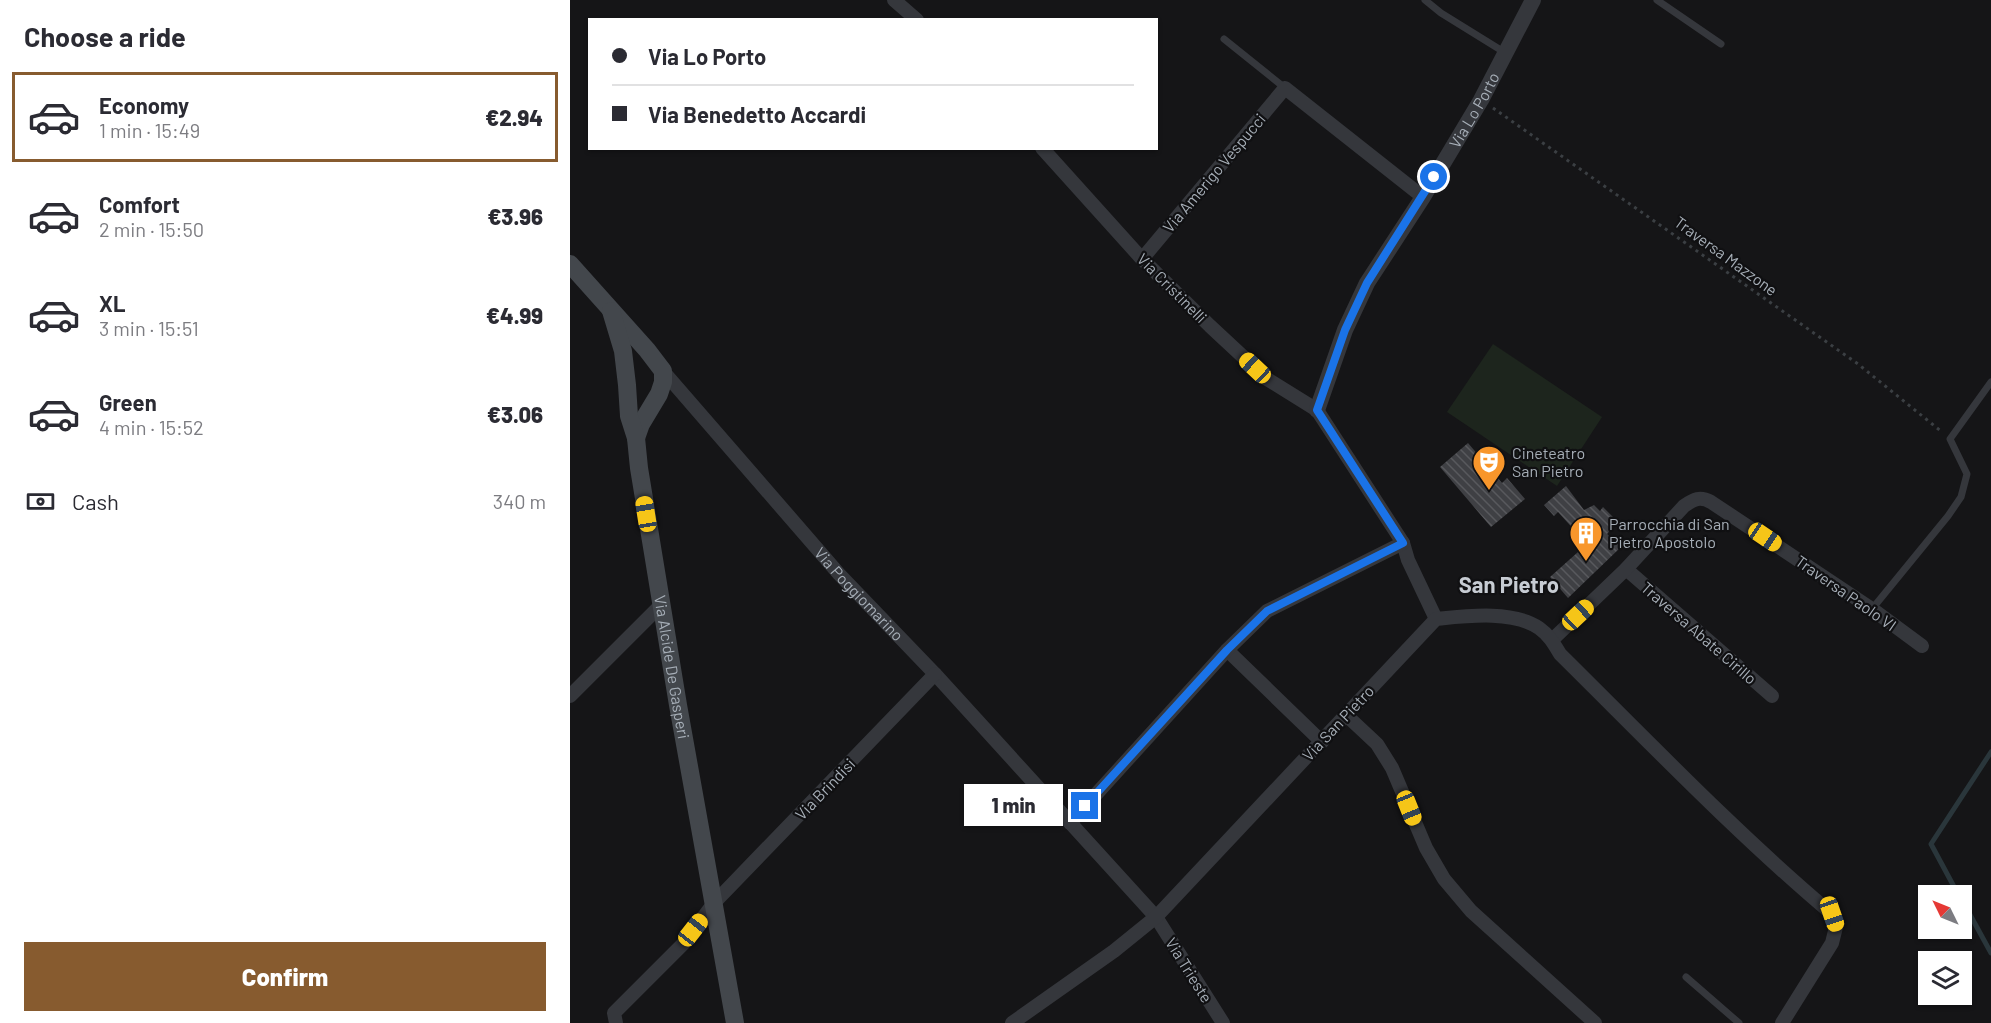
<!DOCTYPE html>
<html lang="en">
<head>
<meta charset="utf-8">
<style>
  :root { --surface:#fff; --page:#f7f7f7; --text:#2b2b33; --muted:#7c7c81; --line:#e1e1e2; --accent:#875b2f }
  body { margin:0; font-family:Barlow,sans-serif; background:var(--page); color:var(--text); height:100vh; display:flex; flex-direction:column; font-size:22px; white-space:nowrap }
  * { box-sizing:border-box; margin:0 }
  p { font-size:20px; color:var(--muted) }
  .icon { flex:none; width:33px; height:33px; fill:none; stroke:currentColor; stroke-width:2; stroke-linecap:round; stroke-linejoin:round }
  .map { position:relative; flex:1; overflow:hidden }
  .side { display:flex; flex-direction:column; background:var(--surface); width:570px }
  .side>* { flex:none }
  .hud { position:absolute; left:18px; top:18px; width:570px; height:132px; border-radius:0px; box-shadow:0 2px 4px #0004; display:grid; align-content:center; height:132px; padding:0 24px; background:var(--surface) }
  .needle { width:39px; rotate:313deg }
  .buttons { position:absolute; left:1348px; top:885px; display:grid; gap:12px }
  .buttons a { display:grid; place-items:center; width:54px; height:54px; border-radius:0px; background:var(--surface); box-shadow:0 2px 4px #0004; font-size:30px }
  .end { position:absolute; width:27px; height:27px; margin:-14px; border:8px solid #1a73e8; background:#fff; box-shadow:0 0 0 3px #fff }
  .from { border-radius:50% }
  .bubble { position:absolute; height:42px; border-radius:0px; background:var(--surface); box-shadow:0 2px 4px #0004; font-size:20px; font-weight:800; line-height:42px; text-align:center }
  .car { position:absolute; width:18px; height:36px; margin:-18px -9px; border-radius:8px; box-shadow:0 0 4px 2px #0007; background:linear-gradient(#f5c518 24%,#345 0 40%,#f5c518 0 76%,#345 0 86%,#f5c518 0) }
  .hud b { display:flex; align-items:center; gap:21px; height:57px; font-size:22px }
  .hud b+b { border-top:2px solid var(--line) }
  .hud i { width:15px; height:15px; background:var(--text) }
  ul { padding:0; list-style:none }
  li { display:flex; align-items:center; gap:18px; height:90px; margin:0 12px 9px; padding:0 12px; border:3px solid transparent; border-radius:0px }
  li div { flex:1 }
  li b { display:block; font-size:22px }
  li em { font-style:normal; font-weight:800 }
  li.on { border-color:var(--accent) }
  li>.icon { width:54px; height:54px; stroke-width:1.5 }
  h2 { padding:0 24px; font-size:27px; line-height:72px }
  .pay { display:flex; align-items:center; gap:15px; height:66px; padding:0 24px; font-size:22px }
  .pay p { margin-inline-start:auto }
  .button { display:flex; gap:12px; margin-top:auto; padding:12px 24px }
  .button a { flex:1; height:69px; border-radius:0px; background:var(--accent); color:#fff; font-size:24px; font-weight:800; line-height:69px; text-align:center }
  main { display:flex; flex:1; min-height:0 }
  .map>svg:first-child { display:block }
  .pitch { fill:#1d251d }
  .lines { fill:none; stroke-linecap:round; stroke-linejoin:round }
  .stream { stroke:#2a363b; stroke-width:5 }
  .building { fill:url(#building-back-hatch) }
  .path { stroke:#3b3f43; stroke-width:3; stroke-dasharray:3 4.5; stroke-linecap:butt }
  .service { stroke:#35373c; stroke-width:7 }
  .minor { stroke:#35373c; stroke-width:14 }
  .tertiary { stroke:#35373c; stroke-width:16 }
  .secondary { stroke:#43474c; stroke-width:18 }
  .route { stroke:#1a73e8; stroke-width:8 }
  .labels { text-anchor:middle; stroke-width:4.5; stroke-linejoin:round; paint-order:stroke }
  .street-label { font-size:16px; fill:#a6aeb7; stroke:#101012 }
  .poi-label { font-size:16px; fill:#a6aeb7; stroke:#101012; text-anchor:start }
  .district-label { font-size:22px; font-weight:bold; fill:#c7ccd3; stroke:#101012 }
</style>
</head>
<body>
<main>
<section class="side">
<h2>Choose a ride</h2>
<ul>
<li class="on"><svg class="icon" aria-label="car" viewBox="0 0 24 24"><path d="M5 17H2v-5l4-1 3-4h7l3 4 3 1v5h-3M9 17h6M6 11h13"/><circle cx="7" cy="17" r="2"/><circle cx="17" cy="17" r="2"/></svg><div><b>Economy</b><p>1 min · 15:49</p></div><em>€2.94</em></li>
<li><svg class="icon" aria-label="car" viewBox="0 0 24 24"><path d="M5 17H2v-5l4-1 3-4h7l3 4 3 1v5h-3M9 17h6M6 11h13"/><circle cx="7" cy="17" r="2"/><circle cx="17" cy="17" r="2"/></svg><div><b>Comfort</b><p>2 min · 15:50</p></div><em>€3.96</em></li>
<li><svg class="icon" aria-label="car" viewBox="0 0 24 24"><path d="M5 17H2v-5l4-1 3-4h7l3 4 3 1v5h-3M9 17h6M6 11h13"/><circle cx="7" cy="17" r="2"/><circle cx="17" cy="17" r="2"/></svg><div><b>XL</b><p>3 min · 15:51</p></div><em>€4.99</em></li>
<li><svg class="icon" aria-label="car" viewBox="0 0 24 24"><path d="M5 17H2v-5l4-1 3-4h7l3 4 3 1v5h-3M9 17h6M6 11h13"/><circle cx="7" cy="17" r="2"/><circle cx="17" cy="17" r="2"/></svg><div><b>Green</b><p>4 min · 15:52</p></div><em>€3.06</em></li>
</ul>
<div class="pay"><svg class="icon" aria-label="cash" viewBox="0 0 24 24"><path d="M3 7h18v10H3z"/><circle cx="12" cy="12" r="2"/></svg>Cash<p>340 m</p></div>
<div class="button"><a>Confirm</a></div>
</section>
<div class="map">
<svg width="1421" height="1023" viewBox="0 0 1421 1023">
  <defs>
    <pattern id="building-back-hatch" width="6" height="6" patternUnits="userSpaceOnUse" patternTransform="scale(1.5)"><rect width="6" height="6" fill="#3f4044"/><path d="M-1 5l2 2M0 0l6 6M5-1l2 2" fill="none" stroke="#58595d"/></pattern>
  </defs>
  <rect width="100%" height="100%" fill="#151517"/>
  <polygon class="pitch" points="923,344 1032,417 987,486 877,412"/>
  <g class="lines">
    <g class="stream">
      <polyline points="1389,896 1361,844 1421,752"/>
      <polyline points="1392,900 1421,953"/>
    </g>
  </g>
  <g class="building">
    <polygon points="898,443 932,483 937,478 955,499 921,527 870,467"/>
    <polygon points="996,486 1014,510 1024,505 1030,511 1033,507 1048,522 1037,534 1051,547 998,598 980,577 1017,544 988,512 984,516 974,505"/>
  </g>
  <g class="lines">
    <polyline class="path" points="923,108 1288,364 1372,432"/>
    <g class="service">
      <polyline points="855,0 871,13 934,52"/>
      <polyline points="1087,0 1151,44"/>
      <polyline points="654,39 715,88"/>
      <polyline points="1302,609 1378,516 1391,497 1397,474 1380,439 1421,382"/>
      <polyline points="1116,977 1169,1023"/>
    </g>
    <g class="minor">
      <polyline points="324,0 347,20"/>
      <polyline points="472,148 572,259 640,326 697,379 747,410 833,543 838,560 866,619"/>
      <polyline points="572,259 715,88 853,197"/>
      <path id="s1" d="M93 371 269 574 365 674 586 917 653 1023"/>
      <polyline points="1056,569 1202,696"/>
      <path d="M982 640 1056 569 1114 506C1124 499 1130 496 1141 502L1302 609 1352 646"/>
      <polyline points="657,650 752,742"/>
      <polyline points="0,696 91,605"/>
      <polyline points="776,715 807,744 822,768 856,848 874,879 901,911 1025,1023"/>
      <polyline points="500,823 657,650 697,611 833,543"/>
      <polyline points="46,1023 44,1013 113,944 144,903 365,674"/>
      <path d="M442 1023 544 951 586 917 866 619C896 616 943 610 969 628 979 635 984 644 990 654 1079 742 1166 833 1262 914L1266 927 1262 943 1212 1023"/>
    </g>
    <path class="tertiary" id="s2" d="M747 410 775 330 797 283 853 197 911 100 963 0"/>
    <g class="secondary">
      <polyline points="0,264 77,350 93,371 93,382 89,394 71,424 66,438"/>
      <path id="s3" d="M41 311 53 351 57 385 59 416 66 438 69 468 108 705 165 1023"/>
    </g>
  </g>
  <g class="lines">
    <polyline class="route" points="515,806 657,650 697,611 833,543 747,410 775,330 797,283 864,177"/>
  </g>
  <defs>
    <symbol id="theatre-pin" viewBox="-11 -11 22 30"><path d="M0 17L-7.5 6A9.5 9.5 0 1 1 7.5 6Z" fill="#f8962b" stroke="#101012"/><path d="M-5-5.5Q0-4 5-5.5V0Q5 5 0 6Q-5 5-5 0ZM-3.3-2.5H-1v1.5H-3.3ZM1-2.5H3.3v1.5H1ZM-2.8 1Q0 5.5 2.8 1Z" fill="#fff"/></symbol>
    <symbol id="building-pin" viewBox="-11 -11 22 30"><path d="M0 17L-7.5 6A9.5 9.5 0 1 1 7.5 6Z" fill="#f8962b" stroke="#101012"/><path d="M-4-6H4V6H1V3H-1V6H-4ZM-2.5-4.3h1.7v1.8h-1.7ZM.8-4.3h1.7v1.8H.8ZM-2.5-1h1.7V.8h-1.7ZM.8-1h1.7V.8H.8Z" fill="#fff"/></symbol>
  </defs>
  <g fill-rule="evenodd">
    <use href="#theatre-pin" x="900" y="443" width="38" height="52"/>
    <use href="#building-pin" x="997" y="514" width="38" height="52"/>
  </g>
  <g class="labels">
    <g class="street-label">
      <text dy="6" stroke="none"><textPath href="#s2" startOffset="340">Via Lo Porto</textPath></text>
      <text transform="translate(644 173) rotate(-50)" y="6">Via Amerigo Vespucci</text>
      <text transform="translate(1156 256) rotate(36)" y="6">Traversa Mazzone</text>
      <text transform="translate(602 288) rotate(45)" y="6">Via Cristinelli</text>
      <text transform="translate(1276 593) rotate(35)" y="6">Traversa Paolo VI</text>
      <text dy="6" stroke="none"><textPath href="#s1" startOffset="297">Via Poggiomarino</textPath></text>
      <text transform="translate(1129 633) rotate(41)" y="6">Traversa Abate Cirillo</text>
      <text dy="6" stroke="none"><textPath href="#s3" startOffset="362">Via Alcide De Gasperi</textPath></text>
      <text transform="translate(768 723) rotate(-47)" y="6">Via San Pietro</text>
      <text transform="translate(255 789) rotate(-46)" y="6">Via Brindisi</text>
      <text transform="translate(619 970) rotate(58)" y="6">Via Trieste</text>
    </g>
    <g class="poi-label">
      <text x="942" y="459">Cineteatro<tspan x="942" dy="18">San Pietro</tspan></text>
      <text x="1039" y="530">Parrocchia di San<tspan x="1039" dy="18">Pietro Apostolo</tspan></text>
    </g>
    <g class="district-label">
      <text x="939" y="593">San Pietro</text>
    </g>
  </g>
</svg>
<div class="buttons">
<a><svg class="needle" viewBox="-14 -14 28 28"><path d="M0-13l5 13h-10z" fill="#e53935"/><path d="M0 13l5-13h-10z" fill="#7c7c81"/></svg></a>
<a><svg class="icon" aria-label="layers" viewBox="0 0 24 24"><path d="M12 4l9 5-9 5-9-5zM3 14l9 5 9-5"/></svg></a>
</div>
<i class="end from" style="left:864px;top:177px"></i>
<i class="end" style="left:515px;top:806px"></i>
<div class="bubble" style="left:394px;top:784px;width:99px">1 min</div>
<i class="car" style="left:685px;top:368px;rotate:313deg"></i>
<i class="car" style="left:76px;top:514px;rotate:351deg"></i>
<i class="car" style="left:1195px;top:537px;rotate:124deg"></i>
<i class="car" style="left:1008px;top:615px;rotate:47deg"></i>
<i class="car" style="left:839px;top:808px;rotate:158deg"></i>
<i class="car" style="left:1262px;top:914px;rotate:161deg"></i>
<i class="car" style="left:123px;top:930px;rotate:38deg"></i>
<div class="hud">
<b><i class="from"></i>Via Lo Porto</b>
<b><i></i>Via Benedetto Accardi</b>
</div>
</div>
</main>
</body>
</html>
